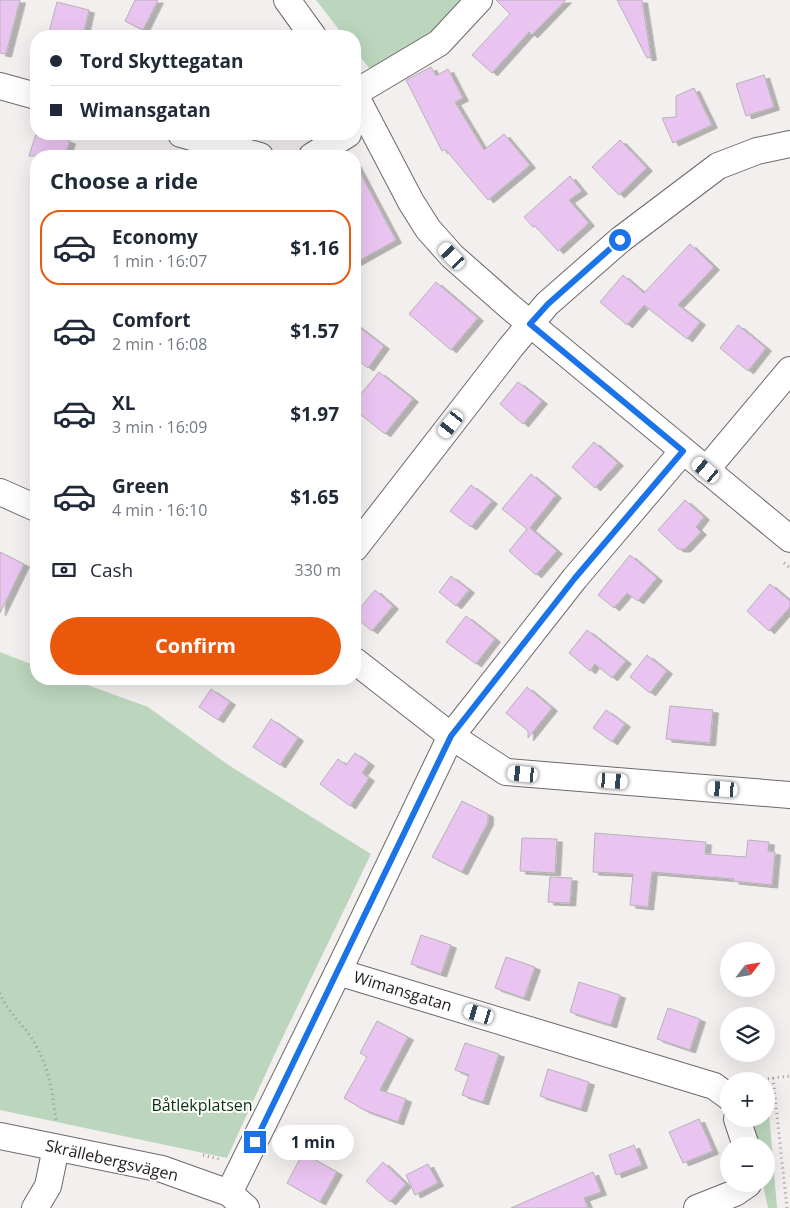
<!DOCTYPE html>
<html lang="en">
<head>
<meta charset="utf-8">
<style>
  :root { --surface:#fff; --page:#f2f2f3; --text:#1f2937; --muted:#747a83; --line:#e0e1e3; --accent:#ea580c }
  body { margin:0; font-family:"Open Sans",sans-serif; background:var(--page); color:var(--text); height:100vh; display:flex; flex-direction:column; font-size:19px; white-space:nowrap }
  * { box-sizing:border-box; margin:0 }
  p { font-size:16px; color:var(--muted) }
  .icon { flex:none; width:28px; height:28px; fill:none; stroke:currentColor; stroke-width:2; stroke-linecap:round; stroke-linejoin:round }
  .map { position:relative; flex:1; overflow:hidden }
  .panel { position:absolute; left:30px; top:150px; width:331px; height:535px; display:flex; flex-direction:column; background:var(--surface); border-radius:20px; box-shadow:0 5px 20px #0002 }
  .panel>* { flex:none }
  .guide { position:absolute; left:30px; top:30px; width:331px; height:110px; border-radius:20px; box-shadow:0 5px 20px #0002; display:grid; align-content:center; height:110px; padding:0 20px; background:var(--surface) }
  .needle { width:32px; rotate:59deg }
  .controls { position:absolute; left:720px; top:942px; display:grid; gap:10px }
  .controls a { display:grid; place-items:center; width:55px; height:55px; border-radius:50%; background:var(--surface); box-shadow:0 5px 20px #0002; font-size:25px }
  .end { position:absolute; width:22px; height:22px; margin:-11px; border:6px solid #1a73e8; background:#fff; box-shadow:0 0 0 2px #fff }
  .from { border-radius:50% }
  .bubble { position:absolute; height:35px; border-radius:18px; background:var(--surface); box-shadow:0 5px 20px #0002; font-size:16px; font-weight:700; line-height:35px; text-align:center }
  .car { position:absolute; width:15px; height:30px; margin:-15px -8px; border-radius:6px; box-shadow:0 0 4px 1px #0007; background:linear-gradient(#fff 24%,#345 0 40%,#fff 0 76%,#345 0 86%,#fff 0) }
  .guide b { display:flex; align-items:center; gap:18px; height:48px; font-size:19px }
  .guide b+b { border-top:1px solid var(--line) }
  .guide i { width:12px; height:12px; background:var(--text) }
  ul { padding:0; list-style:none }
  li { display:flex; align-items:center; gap:15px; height:75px; margin:0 10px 8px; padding:0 10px; border:2px solid transparent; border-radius:20px }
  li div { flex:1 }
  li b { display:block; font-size:19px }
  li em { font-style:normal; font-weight:700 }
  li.active { border-color:var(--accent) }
  li>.icon { width:45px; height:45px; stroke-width:1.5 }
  h2 { padding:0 20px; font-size:22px; line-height:60px }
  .pay { display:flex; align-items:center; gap:12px; height:55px; padding:0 20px; font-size:19px }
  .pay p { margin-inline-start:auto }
  .action { display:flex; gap:10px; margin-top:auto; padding:10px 20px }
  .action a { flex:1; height:58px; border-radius:30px; background:var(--accent); color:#fff; font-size:20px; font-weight:700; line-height:58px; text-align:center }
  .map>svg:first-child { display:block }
  .green { fill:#bbd6bd }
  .building { fill:#eac4f1; stroke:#b5b2b5; filter:url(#shadow) }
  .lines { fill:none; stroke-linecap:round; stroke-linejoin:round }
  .minor-casing { stroke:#6d6968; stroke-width:28 }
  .path { stroke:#9b9998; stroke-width:3; stroke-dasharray:1 4; stroke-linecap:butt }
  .minor { stroke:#fff; stroke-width:26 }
  .route { stroke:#1a73e8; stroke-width:6 }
  .labels { text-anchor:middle; stroke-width:4; stroke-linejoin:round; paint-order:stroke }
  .street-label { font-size:16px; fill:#201f1e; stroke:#fffdfd }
  .park-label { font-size:16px; fill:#03350f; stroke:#fffdfd }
</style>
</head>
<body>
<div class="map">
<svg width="790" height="1208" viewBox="0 0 790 1208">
  <defs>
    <filter id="shadow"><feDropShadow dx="5.5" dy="3" stdDeviation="0" flood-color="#0004"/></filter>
  </defs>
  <rect width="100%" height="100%" fill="#f3efee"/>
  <g class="green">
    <polygon points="316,0 465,0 427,40 369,68 355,50 355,36 344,36"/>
    <polygon points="0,652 36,666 36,679 71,679 148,707 227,764 371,854 277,1049 227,1158 0,1110"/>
    <polygon points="766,1089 767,1089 777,1208 768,1208 763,1184 766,1184 766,1146 755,1146 749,1119 766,1119"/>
  </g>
  <g class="building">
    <polygon points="0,0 20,0 6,54 0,53"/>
    <polygon points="135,0 158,0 143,30 125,21"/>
    <polygon points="496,0 566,0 532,35 529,32 492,73 472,55 510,14"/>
    <polygon points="617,0 642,0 651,57 647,58"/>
    <polygon points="57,2 89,10 83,36 48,36"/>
    <polygon points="431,67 436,76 448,69 463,98 455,102 484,150 504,134 530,165 488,200 445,149 442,151 406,80"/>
    <polygon points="764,75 774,107 746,116 736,84"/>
    <polygon points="694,88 712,125 673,143 662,118 676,117 676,96"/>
    <polygon points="36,134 52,134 70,141 65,156 29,156"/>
    <polygon points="620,140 647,168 619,195 592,167"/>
    <polygon points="355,163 396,240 355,263"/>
    <polygon points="570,176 582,191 569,200 589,223 558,251 535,226 533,227 524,217"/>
    <polygon points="690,244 714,267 678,305 700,322 687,339 644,305 627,325 600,302 623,275 644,293"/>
    <polygon points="436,282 478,318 451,350 409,314"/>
    <polygon points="355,324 384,346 368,368 355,358"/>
    <polygon points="738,325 766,348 748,371 720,348"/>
    <polygon points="379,372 413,399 385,434 355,410 355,401"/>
    <polygon points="518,382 542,401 523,424 500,404"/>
    <polygon points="594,442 618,463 595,488 572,467"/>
    <polygon points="531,474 556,495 530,528 557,551 536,575 509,551 527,529 502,509"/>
    <polygon points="471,485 492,501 471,527 450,511"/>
    <polygon points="685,500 704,517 696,527 701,532 685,549 678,549 658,530"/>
    <polygon points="0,552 24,564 0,613"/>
    <polygon points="630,555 657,578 638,601 627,593 614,608 598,595"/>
    <polygon points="451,576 469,590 456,606 439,592"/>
    <polygon points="770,584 790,601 790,607 769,631 747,611"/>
    <polygon points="375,590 393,606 372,631 355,617 355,614"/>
    <polygon points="466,616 495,639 476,664 446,642"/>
    <polygon points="587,630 626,661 612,678 595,664 590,671 569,653"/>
    <polygon points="647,655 667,671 650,693 630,677"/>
    <polygon points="527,687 552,708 528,738 528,731 506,713"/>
    <polygon points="211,689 230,702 218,720 199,707"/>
    <polygon points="670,706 713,710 710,743 666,739"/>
    <polygon points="606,710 625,724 612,742 593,728"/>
    <polygon points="271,719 298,738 280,765 253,747"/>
    <polygon points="355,753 369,763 362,773 369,778 350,806 320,784 338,759 346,765"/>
    <polygon points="462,801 488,814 488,822 462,872 432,857"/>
    <polygon points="595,833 706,842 705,854 746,857 748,840 769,842 768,851 775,852 772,885 733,881 734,879 652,872 648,907 630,905 633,874 593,872"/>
    <polygon points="522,838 557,839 555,873 520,871"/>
    <polygon points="550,877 572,878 570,903 548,902"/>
    <polygon points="421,935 451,945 441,974 411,964"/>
    <polygon points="506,957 535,967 524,998 495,988"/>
    <polygon points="579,982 620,995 611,1025 570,1012"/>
    <polygon points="668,1008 700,1019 690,1050 657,1039"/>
    <polygon points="377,1021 408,1037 380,1090 406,1099 398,1122 364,1110 344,1098 367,1057 360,1053"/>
    <polygon points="465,1043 499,1054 483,1102 462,1095 469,1075 455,1070"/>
    <polygon points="548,1069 589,1082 581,1109 540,1096"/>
    <polygon points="699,1119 713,1151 683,1163 669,1132"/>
    <polygon points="634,1145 642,1165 616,1175 609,1155"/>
    <polygon points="303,1153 337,1172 320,1202 287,1183"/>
    <polygon points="383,1162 406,1184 390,1202 366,1181"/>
    <polygon points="428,1164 438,1183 415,1195 406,1175"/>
    <polygon points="593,1172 601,1192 584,1198 588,1208 511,1208"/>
  </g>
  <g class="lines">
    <defs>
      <g id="minor">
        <polyline points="287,0 313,36"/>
        <polyline points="0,86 36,96"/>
        <polyline points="355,93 439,43 479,0"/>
        <polyline points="355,95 411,202 428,229 452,256 510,307 790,539"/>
        <polyline points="181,134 260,156"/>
        <polyline points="312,156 348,134"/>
        <polyline points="706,470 790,370"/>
        <polyline points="0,492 36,508"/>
        <polyline points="355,548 511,347 547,304 620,240 718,166 757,151 790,144"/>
        <polyline points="355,661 451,736 506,772 790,795"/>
        <polyline points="338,972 451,736 575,578 683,451"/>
        <polyline points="737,1119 746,1146"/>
        <polyline points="0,1136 162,1169 229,1193 246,1208"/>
        <polyline points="229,1193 338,972 714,1086 729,1097"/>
        <polyline points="35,1208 48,1186 56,1148"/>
        <polyline points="697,1208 735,1193 748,1184"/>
      </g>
    </defs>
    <use href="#minor" class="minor-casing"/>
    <g class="path">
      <polyline points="784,563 790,568"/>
      <path d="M0 993C7 1013 25 1025 35 1044 49 1068 53 1094 56 1122"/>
      <polyline points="773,1078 787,1208"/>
      <polyline points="748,1081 790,1076"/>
      <polyline points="203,1155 219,1159"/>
    </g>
    <use href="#minor" class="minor"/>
  </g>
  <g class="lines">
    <polyline class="route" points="255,1142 451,736 575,578 683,451 530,324 548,304 620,240"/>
  </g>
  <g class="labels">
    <g class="street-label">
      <text transform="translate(403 991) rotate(17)" y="6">Wimansgatan</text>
      <text transform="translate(112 1160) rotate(13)" y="6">Skrällebergsvägen</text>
    </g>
    <g class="park-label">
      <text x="202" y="1111">Båtlekplatsen</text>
    </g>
  </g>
</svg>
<div class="controls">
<a><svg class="needle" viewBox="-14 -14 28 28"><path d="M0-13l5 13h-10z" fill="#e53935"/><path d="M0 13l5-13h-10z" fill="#747a83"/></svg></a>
<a><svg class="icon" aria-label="layers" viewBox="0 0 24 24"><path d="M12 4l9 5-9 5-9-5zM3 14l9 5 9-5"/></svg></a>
<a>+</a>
<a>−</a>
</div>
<i class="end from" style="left:620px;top:240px"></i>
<i class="end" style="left:255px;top:1142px"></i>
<div class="bubble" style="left:272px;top:1125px;width:82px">1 min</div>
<i class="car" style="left:452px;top:256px;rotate:317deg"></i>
<i class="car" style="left:451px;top:424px;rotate:218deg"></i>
<i class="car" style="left:706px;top:470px;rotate:310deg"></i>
<i class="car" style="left:523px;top:774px;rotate:276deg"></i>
<i class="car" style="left:613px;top:781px;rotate:94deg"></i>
<i class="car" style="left:723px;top:789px;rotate:274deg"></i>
<i class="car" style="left:479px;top:1014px;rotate:287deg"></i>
<div class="guide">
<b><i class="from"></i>Tord Skyttegatan</b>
<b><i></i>Wimansgatan</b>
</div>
<section class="panel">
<h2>Choose a ride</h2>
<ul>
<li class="active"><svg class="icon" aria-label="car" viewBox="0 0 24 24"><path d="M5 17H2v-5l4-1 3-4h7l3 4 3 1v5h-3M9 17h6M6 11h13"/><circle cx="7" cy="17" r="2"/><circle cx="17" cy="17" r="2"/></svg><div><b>Economy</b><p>1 min · 16:07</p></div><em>$1.16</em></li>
<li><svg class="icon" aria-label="car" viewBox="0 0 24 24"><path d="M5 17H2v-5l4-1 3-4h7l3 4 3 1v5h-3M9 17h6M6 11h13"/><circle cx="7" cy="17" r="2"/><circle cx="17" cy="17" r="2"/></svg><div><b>Comfort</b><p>2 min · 16:08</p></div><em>$1.57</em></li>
<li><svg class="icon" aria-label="car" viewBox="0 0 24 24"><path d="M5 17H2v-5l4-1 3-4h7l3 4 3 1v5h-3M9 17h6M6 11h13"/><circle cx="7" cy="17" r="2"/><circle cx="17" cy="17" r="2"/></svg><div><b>XL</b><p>3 min · 16:09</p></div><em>$1.97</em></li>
<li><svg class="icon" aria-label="car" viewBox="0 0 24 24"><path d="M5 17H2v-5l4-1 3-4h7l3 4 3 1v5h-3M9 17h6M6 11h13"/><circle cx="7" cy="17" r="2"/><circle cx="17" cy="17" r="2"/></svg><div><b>Green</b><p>4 min · 16:10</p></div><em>$1.65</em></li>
</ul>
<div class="pay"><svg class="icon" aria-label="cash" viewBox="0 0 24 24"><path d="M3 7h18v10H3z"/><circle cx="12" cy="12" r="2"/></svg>Cash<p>330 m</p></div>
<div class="action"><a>Confirm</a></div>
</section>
</div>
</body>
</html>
